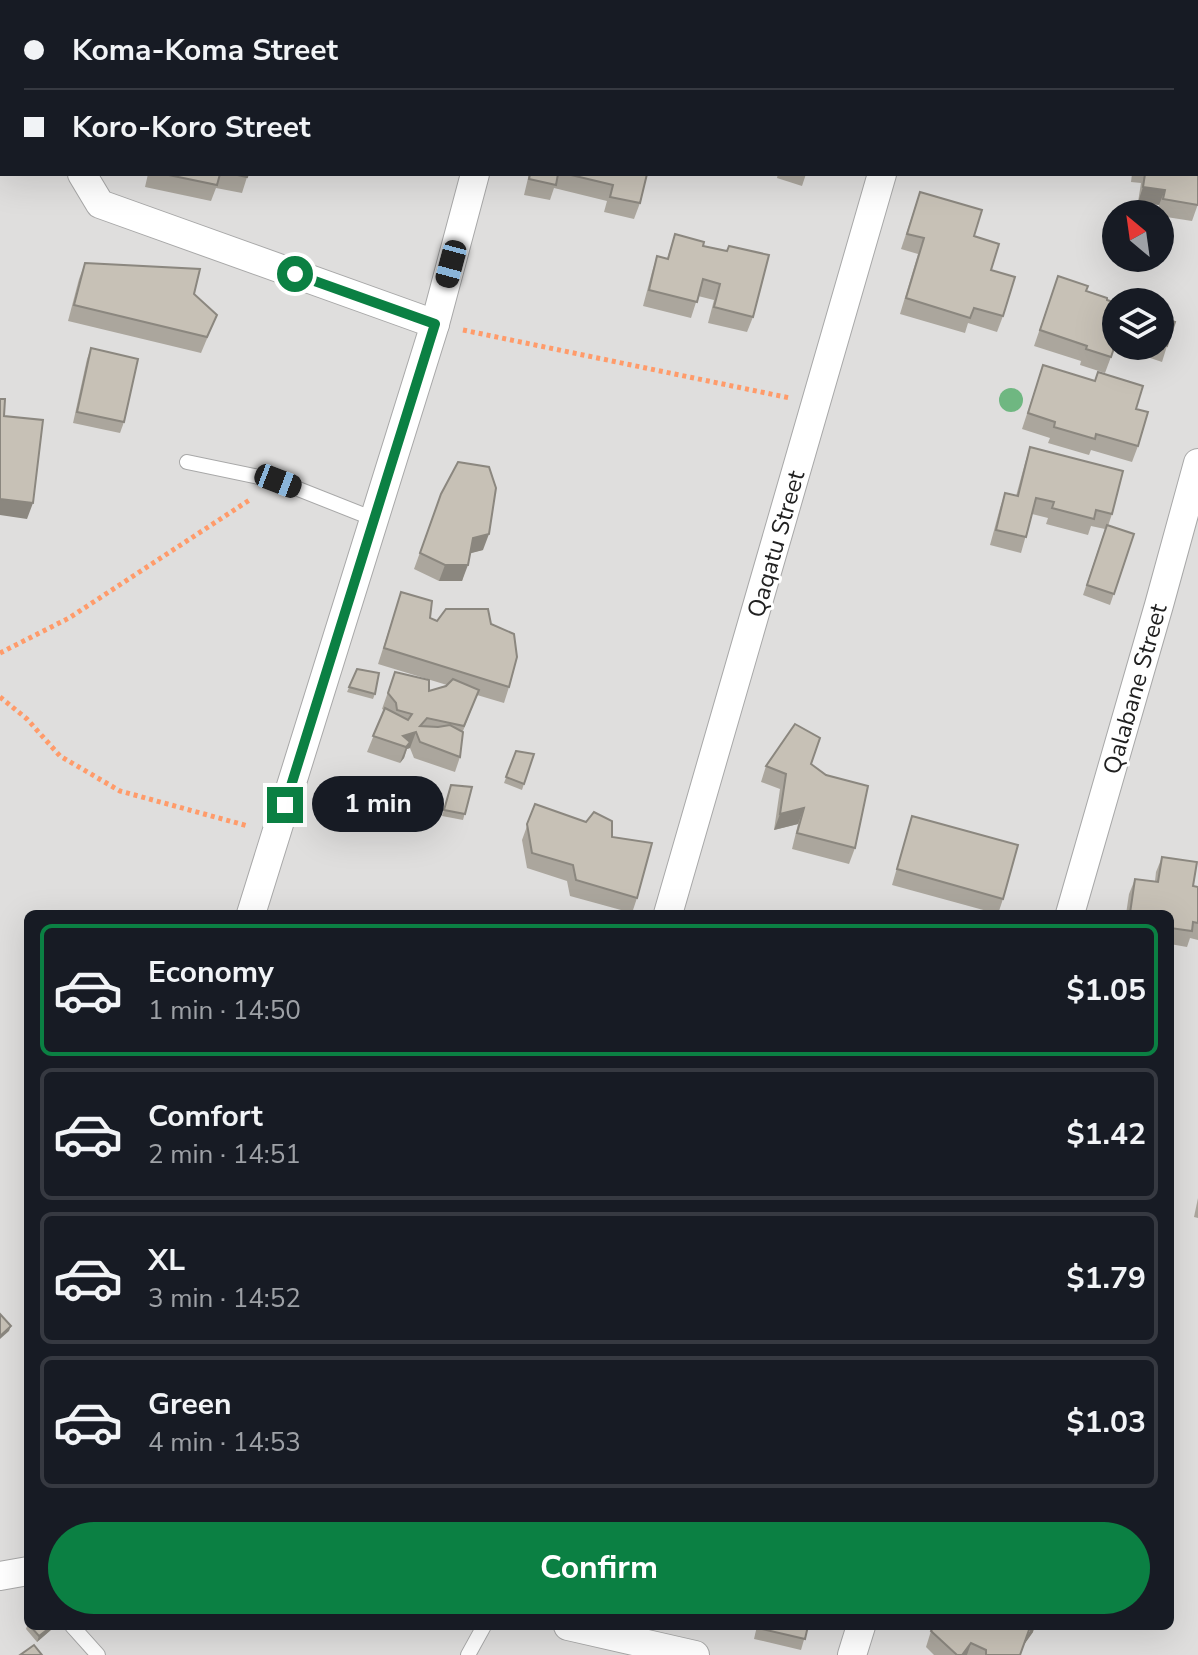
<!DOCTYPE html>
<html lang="en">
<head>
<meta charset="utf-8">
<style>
  :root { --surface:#171b24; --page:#20242c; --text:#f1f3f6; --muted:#9ea1a6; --line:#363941; --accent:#0b8043 }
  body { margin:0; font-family:"Nunito Sans",sans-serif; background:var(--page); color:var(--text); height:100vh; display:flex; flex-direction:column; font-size:30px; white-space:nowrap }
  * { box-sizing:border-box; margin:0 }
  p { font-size:26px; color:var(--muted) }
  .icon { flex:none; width:44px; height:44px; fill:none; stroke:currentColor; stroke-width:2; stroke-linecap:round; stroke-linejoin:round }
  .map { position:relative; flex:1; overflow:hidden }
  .side { position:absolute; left:24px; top:910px; width:1150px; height:720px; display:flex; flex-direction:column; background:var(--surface); border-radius:12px; box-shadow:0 8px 32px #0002 }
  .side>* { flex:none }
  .hud { position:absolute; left:0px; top:0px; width:1198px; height:176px; box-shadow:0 8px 32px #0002; display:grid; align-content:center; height:176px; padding:0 24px; background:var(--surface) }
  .needle { width:52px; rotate:331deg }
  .tools { position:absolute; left:1102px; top:200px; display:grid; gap:16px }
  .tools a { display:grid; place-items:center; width:72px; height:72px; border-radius:50%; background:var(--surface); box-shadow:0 8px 32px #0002; font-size:40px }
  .end { position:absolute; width:36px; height:36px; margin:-18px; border:10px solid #0b8043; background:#fff; box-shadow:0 0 0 4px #fff }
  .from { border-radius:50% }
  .bubble { position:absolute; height:56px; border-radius:28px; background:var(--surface); box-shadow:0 8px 32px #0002; font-size:26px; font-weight:700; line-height:56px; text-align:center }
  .car { position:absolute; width:24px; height:48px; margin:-24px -12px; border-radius:10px; box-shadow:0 0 6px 2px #0007; background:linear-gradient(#222 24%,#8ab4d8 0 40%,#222 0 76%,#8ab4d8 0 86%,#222 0) }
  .hud b { display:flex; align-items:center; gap:28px; height:76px; font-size:30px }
  .hud b+b { border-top:2px solid var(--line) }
  .hud i { width:20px; height:20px; background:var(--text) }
  ul { padding:14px 0 0; list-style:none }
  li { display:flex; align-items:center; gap:24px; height:132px; margin:0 16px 12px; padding:0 8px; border:4px solid var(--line); border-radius:12px }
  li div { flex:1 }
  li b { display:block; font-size:30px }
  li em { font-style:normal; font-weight:700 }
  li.selected { border-color:var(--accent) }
  li>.icon { width:72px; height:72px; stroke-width:1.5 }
  .action { display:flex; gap:16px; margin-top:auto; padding:16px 24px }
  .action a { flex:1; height:92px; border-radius:48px; background:var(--accent); color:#fff; font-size:32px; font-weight:700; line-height:92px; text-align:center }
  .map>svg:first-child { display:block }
  .residential { fill:#dfdedd; fill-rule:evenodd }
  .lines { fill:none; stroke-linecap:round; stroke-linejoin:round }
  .service-casing { stroke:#a8a8a8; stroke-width:16 }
  .minor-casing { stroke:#a8a8a8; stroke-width:30 }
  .path { stroke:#ff9b6a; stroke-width:5; stroke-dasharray:4 4; stroke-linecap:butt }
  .service { stroke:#fff; stroke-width:14 }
  .minor { stroke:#fff; stroke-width:28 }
  .tree { fill:#6fb781 }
  .wall { fill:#aba69d }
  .shaded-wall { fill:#8b877f }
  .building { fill:#c7c1b6; stroke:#8b877f; stroke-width:2 }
  .route { stroke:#0b8043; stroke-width:10 }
  .labels { text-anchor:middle; stroke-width:6; stroke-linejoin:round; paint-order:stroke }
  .street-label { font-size:24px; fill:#212121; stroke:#fff }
</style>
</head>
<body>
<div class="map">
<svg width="1198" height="1655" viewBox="0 0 1198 1655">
  <rect width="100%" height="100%" fill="#f1f0e7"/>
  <path class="residential" d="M0 0H1198V1655H0ZM2 2H1196V174H2ZM1116 214H1160V258H1116ZM1116 302H1160V346H1116ZM28 914H1170V1626H28Z"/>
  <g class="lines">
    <defs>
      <g id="service">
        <polyline points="187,462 278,481 374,519"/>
        <polyline points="72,1626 98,1655"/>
        <polyline points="468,1655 484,1626"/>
      </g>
      <g id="minor">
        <polyline points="121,2 121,0"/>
        <polyline points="520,2 521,0"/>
        <polyline points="930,2 931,0"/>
        <polyline points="82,174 100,204 435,324"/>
        <polyline points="251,914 435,324 475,174"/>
        <polyline points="668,914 882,174"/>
        <polyline points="1070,914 1159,605 1198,463"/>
        <polyline points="0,1576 28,1571"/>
        <polyline points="568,1626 695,1655"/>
        <polyline points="852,1655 861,1626"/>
      </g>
    </defs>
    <use href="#service" class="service-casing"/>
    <use href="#minor" class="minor-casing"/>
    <g class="path">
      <polyline points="463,330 790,398"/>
      <polyline points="0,653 69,618 251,499"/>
      <polyline points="0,697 27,719 60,756 120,791 248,826"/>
    </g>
    <use href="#service" class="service"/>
    <use href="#minor" class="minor"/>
  </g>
  <circle class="tree" cx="1011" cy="400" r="12"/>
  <g class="wall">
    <polygon points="575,0 685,0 685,2 574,2"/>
    <polygon points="1064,0 1081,0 1080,2 1070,2"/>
    <polygon points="148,174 248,174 242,193 216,188 211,201 145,187"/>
    <polygon points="529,174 647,174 640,203 634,219 604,212 607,201 554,188 550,200 524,195"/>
    <polygon points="778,174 806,174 802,186 777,178"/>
    <polygon points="1132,174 1196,174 1198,204 1192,221 1160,216 1160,214 1158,214 1159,205 1138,202 1141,183 1131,182"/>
    <polygon points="920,192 974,236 991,270 1003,316 997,332 968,323 965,333 900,314 918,254 901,249"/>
    <polygon points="675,234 703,246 753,317 747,332 708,323 714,300 698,296 691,318 643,306 652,272 657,256 667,259"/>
    <polygon points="85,263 194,294 217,315 201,353 68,321 79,279"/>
    <polygon points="1058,276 1086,291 1116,303 1116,346 1160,346 1160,317 1167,346 1162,362 1115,346 1105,373 1080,365 1081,361 1034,346"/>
    <polygon points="91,348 124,422 120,433 73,423 87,359"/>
    <polygon points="1043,365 1136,409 1138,446 1132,462 1091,450 1089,455 1048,443 1050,438 1022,429"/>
    <polygon points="1030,447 1112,514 1108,526 1134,534 1110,605 1083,595 1105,529 1091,526 1088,535 1046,524 1048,518 1032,514 1021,553 990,545 1000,508 1005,493 1016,496 1025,463"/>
    <polygon points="441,494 483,550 470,553 462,581 439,581 414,569"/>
    <polygon points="401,592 430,618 437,621 491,624 509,687 504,703 477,695 463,731 460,757 455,772 414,758 410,748 407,749 404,758 400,763 367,752 384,710 382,709 395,672 429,691 447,685 378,664"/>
    <polygon points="357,669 375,694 373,699 347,692"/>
    <polygon points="516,751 534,754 522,790 504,783"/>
    <polygon points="811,764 855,848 849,864 792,849 798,824 774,830 780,789 761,782 766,766"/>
    <polygon points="451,785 472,787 463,820 442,816"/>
    <polygon points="535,804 612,837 637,898 632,913 570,896 567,881 527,868 522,840"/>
    <polygon points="912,816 1003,899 998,914 892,885"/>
    <polygon points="1162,857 1193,886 1198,887 1198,940 1190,938 1187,947 1170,944 1170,914 1126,914 1129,894 1135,879 1155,881 1156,872"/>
    <polygon points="1198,1198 1198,1218 1194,1217"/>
    <polygon points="28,1623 28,1626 53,1626 52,1629 37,1642 26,1629"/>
    <polygon points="757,1626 808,1626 801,1650 754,1639"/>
    <polygon points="931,1631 1033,1632 1023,1646 1020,1655 934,1655 926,1647"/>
  </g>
  <g class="shaded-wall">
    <polygon points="2,163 3,174 0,176 0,165"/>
    <polygon points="1143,187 1165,190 1159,205 1138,202"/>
    <polygon points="0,499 33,503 27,519 0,515"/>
    <polygon points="489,534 483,550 468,554 473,538"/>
    <polygon points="445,565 468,565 462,581 439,581"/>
    <polygon points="416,732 410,748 407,749 404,758 400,763 406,747 403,736"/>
    <polygon points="804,808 798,824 774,830 780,814"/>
    <polygon points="11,1326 9,1331 0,1339 0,1336"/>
    <polygon points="52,1626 53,1626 52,1629 37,1642 39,1636"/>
    <polygon points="1032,1626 1035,1626 1033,1632 1023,1646"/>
    <polygon points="971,1643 967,1655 962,1655"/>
  </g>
  <g class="building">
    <polygon points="577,0 672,0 671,2 576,2"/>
    <polygon points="1196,102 1198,103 1198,137 1196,136"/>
    <polygon points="0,146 2,149 2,163 0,165"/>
    <polygon points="1196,161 1198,161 1198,205 1163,199 1165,190 1143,187 1145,174 1196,174"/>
    <polygon points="164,174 220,174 217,185"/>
    <polygon points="233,174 248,174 247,177"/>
    <polygon points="530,174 558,174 556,185 529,179"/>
    <polygon points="567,174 647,174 640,203 610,197 613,185"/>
    <polygon points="920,192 982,210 974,236 999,244 991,270 1015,277 1003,316 974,308 970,318 906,298 924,238 907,234"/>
    <polygon points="675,234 704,242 703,246 727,251 729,246 769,255 753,317 714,307 720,284 703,279 697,302 649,290 657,256 668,259"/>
    <polygon points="85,263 200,269 194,294 217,315 207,337 74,305"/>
    <polygon points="1058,276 1088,286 1086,291 1107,298 1107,300 1116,303 1116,342 1111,357 1086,349 1087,346 1040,330"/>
    <polygon points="1160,317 1175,322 1167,346 1160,343"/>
    <polygon points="91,348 138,359 124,422 77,412"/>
    <polygon points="1043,365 1095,381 1098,372 1143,386 1136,409 1148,412 1138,446 1096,434 1095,439 1054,427 1055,422 1028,413"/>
    <polygon points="0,399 5,399 4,416 43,420 33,503 0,499"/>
    <polygon points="1030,447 1123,471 1112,514 1096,510 1094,519 1052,508 1054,502 1036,498 1026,537 996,530 1005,493 1018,496"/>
    <polygon points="458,462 489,467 496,488 489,534 473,538 468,565 445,565 420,553 441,494"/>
    <polygon points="1107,525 1134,534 1114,594 1087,585"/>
    <polygon points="401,592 432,601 430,618 437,621 446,609 488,609 491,624 514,634 517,657 509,687 384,648"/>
    <polygon points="357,669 379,673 375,694 349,687"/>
    <polygon points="395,672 429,680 429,691 446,686 453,679 479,690 464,726 427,718 420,726 438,727 450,725 463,732 460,757 420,742 416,732 403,736 410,742 406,747 373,736 385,708 408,720 412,714 397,710 396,703 388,693"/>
    <polygon points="795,724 820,738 811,764 826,775 868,786 855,848 797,833 804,808 780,814 786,774 766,766"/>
    <polygon points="516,751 534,754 524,784 506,777"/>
    <polygon points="451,785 472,787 465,814 444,810"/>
    <polygon points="535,804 586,822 594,812 612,821 612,837 652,843 637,898 576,880 573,865 532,853 527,824"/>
    <polygon points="912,816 1018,845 1003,899 897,869"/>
    <polygon points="1162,857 1197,862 1193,886 1198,887 1198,923 1193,922 1192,931 1170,928 1170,914 1130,913 1135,879 1158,882"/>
    <polygon points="0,1314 11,1326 0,1336"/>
    <polygon points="30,1626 52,1626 39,1636"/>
    <polygon points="758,1626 808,1626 805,1639 758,1628"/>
    <polygon points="934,1626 1032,1626 1029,1630 1020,1655 986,1655 986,1650 971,1643 962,1655 957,1655 931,1631"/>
    <polygon points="34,1645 42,1655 20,1655"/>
  </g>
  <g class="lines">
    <polyline class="route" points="285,805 435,324 295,274"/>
  </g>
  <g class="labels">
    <g class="street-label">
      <text transform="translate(776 544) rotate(-74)" y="8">Qaqatu Street</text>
      <text transform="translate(1135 689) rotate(-74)" y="8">Qalabane Street</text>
    </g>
  </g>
</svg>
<div class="tools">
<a><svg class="needle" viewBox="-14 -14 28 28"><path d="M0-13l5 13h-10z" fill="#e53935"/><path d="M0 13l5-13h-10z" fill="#9ea1a6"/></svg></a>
<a><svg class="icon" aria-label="layers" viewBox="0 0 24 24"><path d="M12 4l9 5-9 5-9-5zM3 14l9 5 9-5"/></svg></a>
</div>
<i class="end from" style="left:295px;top:274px"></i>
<i class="end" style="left:285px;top:805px"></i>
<div class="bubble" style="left:312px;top:776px;width:132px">1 min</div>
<i class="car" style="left:451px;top:264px;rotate:195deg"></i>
<i class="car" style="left:278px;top:481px;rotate:111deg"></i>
<div class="hud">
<b><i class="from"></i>Koma-Koma Street</b>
<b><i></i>Koro-Koro Street</b>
</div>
<section class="side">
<ul>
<li class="selected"><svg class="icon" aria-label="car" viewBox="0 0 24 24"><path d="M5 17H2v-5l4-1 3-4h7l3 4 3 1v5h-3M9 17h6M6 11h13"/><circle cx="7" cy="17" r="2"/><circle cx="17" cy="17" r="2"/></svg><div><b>Economy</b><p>1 min · 14:50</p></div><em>$1.05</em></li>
<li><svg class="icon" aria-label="car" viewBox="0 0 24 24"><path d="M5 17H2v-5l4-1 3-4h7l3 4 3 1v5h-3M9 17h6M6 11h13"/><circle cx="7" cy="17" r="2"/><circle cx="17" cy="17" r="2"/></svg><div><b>Comfort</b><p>2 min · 14:51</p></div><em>$1.42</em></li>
<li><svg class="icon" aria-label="car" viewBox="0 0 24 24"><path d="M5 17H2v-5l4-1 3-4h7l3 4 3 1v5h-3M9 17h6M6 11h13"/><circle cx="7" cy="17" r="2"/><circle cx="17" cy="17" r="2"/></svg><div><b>XL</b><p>3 min · 14:52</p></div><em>$1.79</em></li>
<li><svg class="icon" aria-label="car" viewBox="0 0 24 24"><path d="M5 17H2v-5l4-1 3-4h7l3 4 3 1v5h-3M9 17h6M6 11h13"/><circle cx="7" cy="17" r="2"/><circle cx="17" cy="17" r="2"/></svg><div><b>Green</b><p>4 min · 14:53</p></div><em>$1.03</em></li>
</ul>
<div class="action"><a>Confirm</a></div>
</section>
</div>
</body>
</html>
